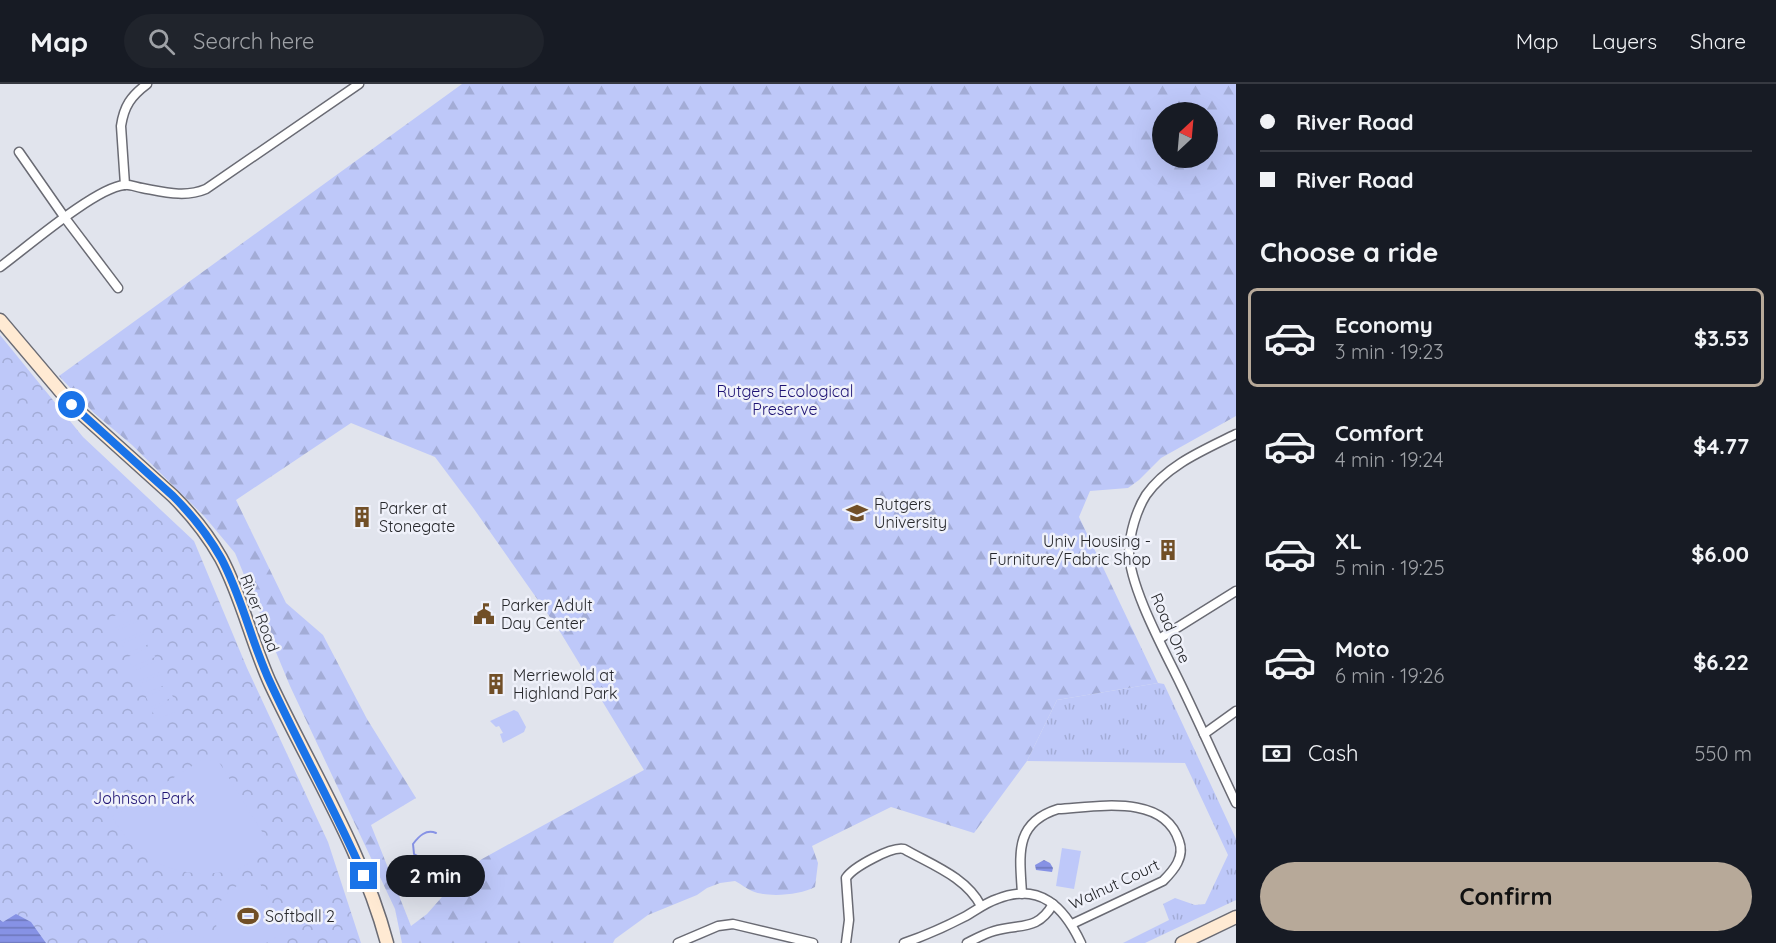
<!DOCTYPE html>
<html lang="en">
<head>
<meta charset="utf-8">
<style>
  :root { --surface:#171b24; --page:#20242c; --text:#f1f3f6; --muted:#9ea1a6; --line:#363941; --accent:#b7a999 }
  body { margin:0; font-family:Quicksand,sans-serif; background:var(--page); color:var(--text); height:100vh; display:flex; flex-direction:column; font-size:22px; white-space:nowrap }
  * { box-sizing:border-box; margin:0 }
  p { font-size:20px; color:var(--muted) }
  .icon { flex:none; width:33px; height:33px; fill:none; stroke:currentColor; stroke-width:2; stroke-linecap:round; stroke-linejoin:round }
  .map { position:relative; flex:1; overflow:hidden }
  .sheet { display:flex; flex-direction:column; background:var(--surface); width:540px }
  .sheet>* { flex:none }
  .top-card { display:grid; align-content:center; height:132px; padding:0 24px; background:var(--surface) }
  .needle { width:39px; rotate:26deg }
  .buttons { position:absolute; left:1152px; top:18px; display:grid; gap:12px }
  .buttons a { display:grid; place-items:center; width:66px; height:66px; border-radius:50%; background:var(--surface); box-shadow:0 6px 24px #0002; font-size:30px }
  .end { position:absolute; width:27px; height:27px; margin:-14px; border:8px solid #1a73e8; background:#fff; box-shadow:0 0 0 3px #fff }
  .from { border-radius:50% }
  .bubble { position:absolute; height:42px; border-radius:21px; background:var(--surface); box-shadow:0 6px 24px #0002; font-size:20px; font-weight:700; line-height:42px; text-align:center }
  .top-card b { display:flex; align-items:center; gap:21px; height:57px; font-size:22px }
  .top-card b+b { border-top:2px solid var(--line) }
  .top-card i { width:15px; height:15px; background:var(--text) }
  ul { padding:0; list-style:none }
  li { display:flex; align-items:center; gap:18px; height:99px; margin:0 12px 9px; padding:0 12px; border:3px solid transparent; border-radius:9px }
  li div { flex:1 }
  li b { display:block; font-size:22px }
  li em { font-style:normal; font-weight:700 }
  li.active { border-color:var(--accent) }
  li>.icon { width:54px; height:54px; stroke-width:1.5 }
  h2 { padding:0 24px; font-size:27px; line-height:72px }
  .pay { display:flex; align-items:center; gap:15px; height:66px; padding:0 24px; font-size:22px }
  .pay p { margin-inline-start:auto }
  .cta { display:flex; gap:12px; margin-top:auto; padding:12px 24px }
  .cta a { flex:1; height:69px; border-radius:36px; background:var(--accent); color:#111; font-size:24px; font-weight:700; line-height:69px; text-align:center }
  header { display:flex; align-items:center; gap:36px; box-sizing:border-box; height:84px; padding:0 30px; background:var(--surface); border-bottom:2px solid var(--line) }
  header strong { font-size:28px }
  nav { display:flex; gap:33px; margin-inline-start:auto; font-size:21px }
  .search { width:420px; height:54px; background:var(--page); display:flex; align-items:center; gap:15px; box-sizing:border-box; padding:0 21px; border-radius:33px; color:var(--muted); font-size:22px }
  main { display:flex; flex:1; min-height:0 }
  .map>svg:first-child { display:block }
  .grass { fill:url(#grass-tufts) }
  .forest { fill:url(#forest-firs); fill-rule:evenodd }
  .park { fill:url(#park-crowns) }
  .garden { fill:#bec8f9 }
  .water { fill:url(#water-rules) }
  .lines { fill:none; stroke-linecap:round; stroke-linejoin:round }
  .stream { stroke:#8692e5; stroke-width:2 }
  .street-casing { stroke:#6a6b74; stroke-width:11 }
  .secondary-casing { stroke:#6a6b74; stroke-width:15 }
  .street { stroke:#fff; stroke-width:8 }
  .secondary { stroke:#ffead3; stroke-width:12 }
  .route { stroke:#1a73e8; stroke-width:8 }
  .labels { text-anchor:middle; stroke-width:5; stroke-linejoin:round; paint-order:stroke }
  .park-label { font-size:16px; fill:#1e1374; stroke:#eff1fa }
  .poi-label { font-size:16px; fill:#26272b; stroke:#eff1fa; text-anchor:start }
  .street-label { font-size:16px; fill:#26272b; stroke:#eff1fa }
</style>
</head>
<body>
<header>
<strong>Map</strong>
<div class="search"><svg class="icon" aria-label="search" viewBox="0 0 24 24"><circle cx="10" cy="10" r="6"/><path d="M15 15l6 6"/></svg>Search here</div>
<nav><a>Map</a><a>Layers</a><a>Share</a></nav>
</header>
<main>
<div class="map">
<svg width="1236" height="859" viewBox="0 0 1236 859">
  <defs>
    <pattern id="grass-tufts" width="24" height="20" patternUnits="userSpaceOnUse" patternTransform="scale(1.5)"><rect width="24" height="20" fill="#bec8f9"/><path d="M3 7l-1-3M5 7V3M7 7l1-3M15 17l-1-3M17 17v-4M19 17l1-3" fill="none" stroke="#a3acd6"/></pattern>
    <pattern id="forest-firs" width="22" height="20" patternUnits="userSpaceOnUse" patternTransform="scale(1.5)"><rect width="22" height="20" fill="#bec8f9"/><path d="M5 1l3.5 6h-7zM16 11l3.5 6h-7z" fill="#a3acd6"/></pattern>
    <pattern id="park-crowns" width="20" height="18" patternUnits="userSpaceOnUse" patternTransform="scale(1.5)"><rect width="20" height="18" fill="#bec8f9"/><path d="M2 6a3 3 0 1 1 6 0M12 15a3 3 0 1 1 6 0" fill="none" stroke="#a3acd6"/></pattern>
    <pattern id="water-rules" width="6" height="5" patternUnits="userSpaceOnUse" patternTransform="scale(1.5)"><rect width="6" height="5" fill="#8692e5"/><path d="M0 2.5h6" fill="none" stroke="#6d77ba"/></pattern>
  </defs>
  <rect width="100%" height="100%" fill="#e1e4ed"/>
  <polygon class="grass" points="1158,599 1164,600 1236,755 1236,816 1145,859 1123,859 1169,836 1163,820 1175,814 1195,821 1205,820 1228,771 1185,679 1027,677 1057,616"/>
  <path class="forest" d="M462 0H1236V332L1161 374 1139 396 1128 404 1090 407 1079 433 1158 599 1057 616 1027 677 974 749 891 723 812 762 818 779 815 803C800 811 768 814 752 807 747 805 741 800 735 797L720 799 707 804 697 811 648 831 615 855 613 859H402L395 825 290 602 235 469 204 432 132 361 94 329 59 292ZM1162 28H1208V74H1162ZM351 339 435 373 474 425 559 546 644 686 482 775 463 789 427 830 411 842 371 741 416 714 367 635 323 551 286 519 236 416Z"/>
  <polygon class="park" points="0,251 83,353 194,457 247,584 328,758 361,859 0,859"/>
  <g class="garden">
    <polygon points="132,524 137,534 115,544 110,534"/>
    <polygon points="138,537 143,547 121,557 116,547"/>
    <polygon points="144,550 149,560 126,570 122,560"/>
    <polygon points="150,563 155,573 132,583 128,573"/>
    <polygon points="156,577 161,587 139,597 134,587"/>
    <polygon points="162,590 167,600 144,610 140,600"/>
    <polygon points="168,603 173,613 151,623 146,613"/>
    <polygon points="174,616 179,626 156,636 152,626"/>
    <polygon points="514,626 518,628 526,643 524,648 503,659 500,650 503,649 499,642 496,643 490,637"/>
    <path d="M203 675 219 678 272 764C260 771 249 780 237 786 231 789 221 788 214 789 167 792 136 773 112 733Z"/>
    <polygon points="1062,764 1081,767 1074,805 1056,802"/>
    <path d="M255 792 285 840 283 849 266 859H222C205 823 224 807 255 792Z"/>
    <polygon points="178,847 206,854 213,859 154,859 153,857 166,850"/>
  </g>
  <g class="water">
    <polygon points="1044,776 1050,779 1053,784 1052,788 1036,786 1035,781"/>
    <polygon points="16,830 31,838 46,859 0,859 0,836 3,838"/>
  </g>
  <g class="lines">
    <g class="stream">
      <path d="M423 775 414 770 413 760C419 752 426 745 436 749"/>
      <polyline points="411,791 409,777 412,774 418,773"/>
    </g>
    <defs>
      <g id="street">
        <polyline points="19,68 65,134 118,204"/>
        <path d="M125 101 121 42C124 22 131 12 147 0"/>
        <path d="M0 183C26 164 95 104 124 101 129 100 136 103 142 104 164 108 185 114 206 105L359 0"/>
        <path d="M1236 350C1204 366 1167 381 1146 411 1136 427 1130 449 1129 467 1129 502 1164 566 1180 599 1199 638 1217 679 1236 719"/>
        <polyline points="1159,555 1236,507"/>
        <polyline points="1204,650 1236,627"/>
        <path d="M1022 810C1020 772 1013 739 1058 725 1096 723 1164 709 1179 757 1185 773 1174 786 1163 797L1072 840"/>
        <polyline points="678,859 718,842 733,840 813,859"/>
        <path d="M846 859 849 836 846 794C853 783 892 762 904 765 932 781 966 793 981 822"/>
        <path d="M904 859C924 852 945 843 964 833 975 827 985 819 997 815 1040 798 1064 823 1081 859"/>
        <path d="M967 859C975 855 984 850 994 847 1020 839 1037 848 1053 820"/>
      </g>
      <g id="secondary">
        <path d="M0 236 72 321 173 412C192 431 208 451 221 474 242 513 252 560 271 601 311 686 363 768 387 859"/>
        <polyline points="1182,859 1236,833"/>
      </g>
    </defs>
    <use href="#street" class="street-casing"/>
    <use href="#secondary" class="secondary-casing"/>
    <use href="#street" class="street"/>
    <use href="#secondary" class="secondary"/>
  </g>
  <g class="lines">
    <path class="route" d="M72 321 173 412C192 431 208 451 221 474 242 513 251 557 270 598 300 663 335 726 364 792"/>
  </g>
  <defs>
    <symbol id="university-bare" viewBox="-9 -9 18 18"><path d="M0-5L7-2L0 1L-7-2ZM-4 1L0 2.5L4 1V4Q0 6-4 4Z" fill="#714f27" stroke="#eff1fa" stroke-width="2.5" paint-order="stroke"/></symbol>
    <symbol id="building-bare" viewBox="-9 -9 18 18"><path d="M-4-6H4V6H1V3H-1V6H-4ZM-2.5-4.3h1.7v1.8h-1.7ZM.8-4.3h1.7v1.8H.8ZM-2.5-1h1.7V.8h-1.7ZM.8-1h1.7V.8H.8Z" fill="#714f27" stroke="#eff1fa" stroke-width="2.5" paint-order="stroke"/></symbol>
    <symbol id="civic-bare" viewBox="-9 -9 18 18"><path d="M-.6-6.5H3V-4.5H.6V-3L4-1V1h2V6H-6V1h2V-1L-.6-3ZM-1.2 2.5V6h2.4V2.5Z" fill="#714f27" stroke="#eff1fa" stroke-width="2.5" paint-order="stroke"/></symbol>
    <symbol id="stadium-bare" viewBox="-9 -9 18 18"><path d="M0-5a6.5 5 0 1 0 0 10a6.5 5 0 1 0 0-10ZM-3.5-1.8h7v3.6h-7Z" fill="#714f27" stroke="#eff1fa" stroke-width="2.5" paint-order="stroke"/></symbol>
  </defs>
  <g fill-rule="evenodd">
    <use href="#university-bare" x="842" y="414" width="30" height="30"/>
    <use href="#building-bare" x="347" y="418" width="30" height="30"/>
    <use href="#building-bare" x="1153" y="451" width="30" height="30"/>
    <use href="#civic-bare" x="469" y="515" width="30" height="30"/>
    <use href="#building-bare" x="481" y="585" width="30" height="30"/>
    <use href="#stadium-bare" x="233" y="817" width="30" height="30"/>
  </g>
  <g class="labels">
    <g class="park-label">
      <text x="785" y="313">Rutgers Ecological<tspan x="785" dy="18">Preserve</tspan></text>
      <text x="144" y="720">Johnson Park</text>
    </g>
    <g class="poi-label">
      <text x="874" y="426">Rutgers<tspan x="874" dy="18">University</tspan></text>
      <text x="379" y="430">Parker at<tspan x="379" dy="18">Stonegate</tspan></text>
      <text x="1151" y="463" text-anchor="end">Univ Housing -<tspan x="1151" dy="18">Furniture/Fabric Shop</tspan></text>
      <text x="501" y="527">Parker Adult<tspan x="501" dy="18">Day Center</tspan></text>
      <text x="513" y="597">Merriewold at<tspan x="513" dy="18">Highland Park</tspan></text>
      <text x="265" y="838">Softball 2</text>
    </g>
    <g class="street-label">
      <text transform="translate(260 529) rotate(69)" y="6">River Road</text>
      <text transform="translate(1171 544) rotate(66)" y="6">Road One</text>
      <text transform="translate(1114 800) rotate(-25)" y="6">Walnut Court</text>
    </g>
  </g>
</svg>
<div class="buttons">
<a><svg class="needle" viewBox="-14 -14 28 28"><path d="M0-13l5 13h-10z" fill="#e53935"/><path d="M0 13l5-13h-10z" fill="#9ea1a6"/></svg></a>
</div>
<i class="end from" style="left:72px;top:321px"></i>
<i class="end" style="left:364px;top:792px"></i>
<div class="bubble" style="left:386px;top:771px;width:99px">2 min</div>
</div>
<section class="sheet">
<div class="top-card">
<b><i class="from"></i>River Road</b>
<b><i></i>River Road</b>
</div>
<h2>Choose a ride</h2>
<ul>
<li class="active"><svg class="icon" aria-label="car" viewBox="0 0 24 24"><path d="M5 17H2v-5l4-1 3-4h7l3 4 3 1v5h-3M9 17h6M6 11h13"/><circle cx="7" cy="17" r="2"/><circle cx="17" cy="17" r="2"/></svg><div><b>Economy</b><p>3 min · 19:23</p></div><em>$3.53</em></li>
<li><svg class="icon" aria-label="car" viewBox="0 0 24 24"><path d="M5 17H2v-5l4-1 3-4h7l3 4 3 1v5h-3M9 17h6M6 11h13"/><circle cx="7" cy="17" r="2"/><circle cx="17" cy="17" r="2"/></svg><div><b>Comfort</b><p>4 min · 19:24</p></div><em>$4.77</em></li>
<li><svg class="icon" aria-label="car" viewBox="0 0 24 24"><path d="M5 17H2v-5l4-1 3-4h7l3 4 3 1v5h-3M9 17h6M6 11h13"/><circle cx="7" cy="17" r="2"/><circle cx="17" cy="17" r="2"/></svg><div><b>XL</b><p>5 min · 19:25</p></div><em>$6.00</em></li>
<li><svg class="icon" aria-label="car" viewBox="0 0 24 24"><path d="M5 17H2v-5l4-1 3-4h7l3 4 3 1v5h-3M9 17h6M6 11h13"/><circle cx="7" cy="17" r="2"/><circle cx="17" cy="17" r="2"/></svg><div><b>Moto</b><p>6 min · 19:26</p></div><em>$6.22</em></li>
</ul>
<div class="pay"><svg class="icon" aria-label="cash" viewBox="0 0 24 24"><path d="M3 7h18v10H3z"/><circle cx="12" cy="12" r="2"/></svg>Cash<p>550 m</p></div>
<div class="cta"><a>Confirm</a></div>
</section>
</main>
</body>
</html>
